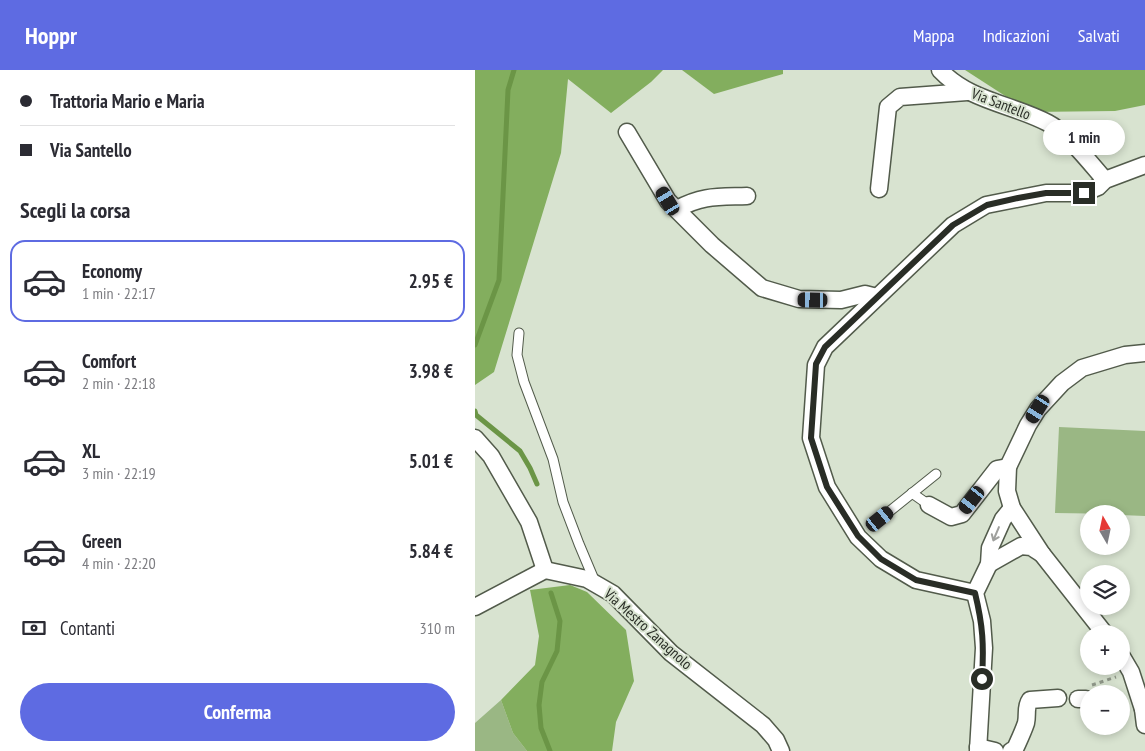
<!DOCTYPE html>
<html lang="it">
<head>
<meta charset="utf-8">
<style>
  :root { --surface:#fff; --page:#f7f7f7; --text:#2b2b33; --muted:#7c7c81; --line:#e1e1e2; --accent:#5e6be2 }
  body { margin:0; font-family:"PT Sans Narrow",sans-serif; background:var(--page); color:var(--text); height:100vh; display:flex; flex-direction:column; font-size:19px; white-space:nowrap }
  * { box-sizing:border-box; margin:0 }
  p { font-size:16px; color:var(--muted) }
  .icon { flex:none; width:28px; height:28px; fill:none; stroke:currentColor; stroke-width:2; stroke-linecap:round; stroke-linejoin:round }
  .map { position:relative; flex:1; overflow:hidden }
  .details { display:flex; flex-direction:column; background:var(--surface); width:475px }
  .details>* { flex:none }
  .top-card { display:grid; align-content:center; height:110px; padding:0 20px; background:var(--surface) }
  .needle { width:32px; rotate:351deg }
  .controls { position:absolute; left:605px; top:435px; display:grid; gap:10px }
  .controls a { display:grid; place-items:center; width:50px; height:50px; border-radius:50%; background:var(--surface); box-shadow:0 2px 8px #0003; font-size:25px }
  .end { position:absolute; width:22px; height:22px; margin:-11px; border:6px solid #292d26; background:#fff; box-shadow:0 0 0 2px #fff }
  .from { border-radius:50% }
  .bubble { position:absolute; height:35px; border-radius:18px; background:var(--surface); box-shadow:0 2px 8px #0003; font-size:16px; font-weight:700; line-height:35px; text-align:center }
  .car { position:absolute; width:15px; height:30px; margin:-15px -8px; border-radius:6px; box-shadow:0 0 4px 1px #0007; background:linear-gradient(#222 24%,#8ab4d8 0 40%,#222 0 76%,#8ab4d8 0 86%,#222 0) }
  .top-card b { display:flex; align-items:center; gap:18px; height:48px; font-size:19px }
  .top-card b+b { border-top:1px solid var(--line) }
  .top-card i { width:12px; height:12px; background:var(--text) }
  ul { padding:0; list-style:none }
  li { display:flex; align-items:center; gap:15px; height:82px; margin:0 10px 8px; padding:0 10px; border:2px solid transparent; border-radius:15px }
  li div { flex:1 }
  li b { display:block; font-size:19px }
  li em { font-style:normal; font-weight:700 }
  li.on { border-color:var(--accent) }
  li>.icon { width:45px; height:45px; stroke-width:1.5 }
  h2 { padding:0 20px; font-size:22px; line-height:60px }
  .pay { display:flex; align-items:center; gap:12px; height:55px; padding:0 20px; font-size:19px }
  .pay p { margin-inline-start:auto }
  .primary-button { display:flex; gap:10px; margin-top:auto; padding:10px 20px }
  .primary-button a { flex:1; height:58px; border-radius:30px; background:var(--accent); color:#fff; font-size:20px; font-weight:700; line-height:58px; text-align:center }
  header { display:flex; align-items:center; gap:30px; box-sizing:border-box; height:70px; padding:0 25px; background:var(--accent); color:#fff }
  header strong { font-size:24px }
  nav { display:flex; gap:28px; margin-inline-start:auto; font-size:18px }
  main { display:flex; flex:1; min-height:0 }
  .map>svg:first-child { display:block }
  .green { fill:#9ab784 }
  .forest { fill:#83ae5e }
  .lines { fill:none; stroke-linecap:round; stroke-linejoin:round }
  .stream { stroke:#6b9546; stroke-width:5 }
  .lane-casing { stroke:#525b4b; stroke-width:11 }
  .street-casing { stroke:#525b4b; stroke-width:19 }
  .path { stroke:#8f9789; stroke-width:3; stroke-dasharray:4 4; stroke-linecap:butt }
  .lane { stroke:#fff; stroke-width:9 }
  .street { stroke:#fff; stroke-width:16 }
  .oneway { stroke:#9fa09d }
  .route { stroke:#292d26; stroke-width:6 }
  .labels { text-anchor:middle; stroke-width:4; stroke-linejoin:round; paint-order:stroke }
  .street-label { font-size:15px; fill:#292d26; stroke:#d8e3d0 }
</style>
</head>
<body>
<header>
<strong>Hoppr</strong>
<nav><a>Mappa</a><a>Indicazioni</a><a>Salvati</a></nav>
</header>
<main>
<section class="details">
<div class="top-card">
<b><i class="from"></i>Trattoria Mario e Maria</b>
<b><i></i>Via Santello</b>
</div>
<h2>Scegli la corsa</h2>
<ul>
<li class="on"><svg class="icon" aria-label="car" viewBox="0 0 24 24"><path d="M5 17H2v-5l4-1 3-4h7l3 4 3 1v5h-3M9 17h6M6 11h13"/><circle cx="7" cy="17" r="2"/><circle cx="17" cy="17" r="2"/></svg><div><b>Economy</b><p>1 min · 22:17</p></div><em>2.95 €</em></li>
<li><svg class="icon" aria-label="car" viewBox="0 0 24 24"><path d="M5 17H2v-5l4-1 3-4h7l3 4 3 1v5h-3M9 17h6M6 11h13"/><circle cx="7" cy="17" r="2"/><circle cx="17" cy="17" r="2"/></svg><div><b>Comfort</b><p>2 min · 22:18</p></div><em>3.98 €</em></li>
<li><svg class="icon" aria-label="car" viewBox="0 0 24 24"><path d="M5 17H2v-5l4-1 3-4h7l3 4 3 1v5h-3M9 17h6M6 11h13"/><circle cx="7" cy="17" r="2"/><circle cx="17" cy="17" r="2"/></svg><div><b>XL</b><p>3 min · 22:19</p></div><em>5.01 €</em></li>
<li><svg class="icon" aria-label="car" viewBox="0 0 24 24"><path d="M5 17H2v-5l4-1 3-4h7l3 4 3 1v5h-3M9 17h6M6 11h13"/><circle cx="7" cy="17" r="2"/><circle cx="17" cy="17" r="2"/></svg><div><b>Green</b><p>4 min · 22:20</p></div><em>5.84 €</em></li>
</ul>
<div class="pay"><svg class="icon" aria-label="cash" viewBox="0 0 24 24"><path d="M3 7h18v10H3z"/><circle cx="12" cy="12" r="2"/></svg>Contanti<p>310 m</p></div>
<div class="primary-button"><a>Conferma</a></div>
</section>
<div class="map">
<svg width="670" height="681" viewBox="0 0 670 681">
  <rect width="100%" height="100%" fill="#d8e3d0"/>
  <g class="green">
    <polygon points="584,357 670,361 670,446 646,445 646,444 580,443"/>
    <polygon points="26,630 38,663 52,681 0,681 0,653"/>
  </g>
  <g class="forest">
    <polygon points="0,0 188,0 176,12 136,43 93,9 86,83 19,302 0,315"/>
    <polygon points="207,0 308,0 308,4 239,24"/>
    <polygon points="490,0 670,0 670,35 640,41 555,42"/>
    <polygon points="95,515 112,522 151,560 159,611 141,652 137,681 52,681 38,663 26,630 60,595 64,566 55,520"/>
  </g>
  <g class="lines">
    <g class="stream">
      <polyline points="0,275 24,210 33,20 39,0"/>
      <polyline points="0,341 1,345 45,381 55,398 62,414"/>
      <polyline points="75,681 66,658 64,635 67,612 82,581 85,551 76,523"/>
    </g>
    <defs>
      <g id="lane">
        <polyline points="44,263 42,285 49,312 78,389 88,432 104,474 120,512"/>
        <polyline points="437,423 454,435"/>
        <polyline points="405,449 461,404"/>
      </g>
      <g id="street">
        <path d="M465 0C494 31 537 34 573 53 591 62 616 94 630 110"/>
        <polyline points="152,62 193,131 237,175 287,218 324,229 366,230 390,224 402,227"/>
        <polyline points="404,119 413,37 425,27 492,22"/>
        <path d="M202 139C228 125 243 127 272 126"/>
        <polyline points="0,368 16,386 54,452 70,500"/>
        <polyline points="454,435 476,447 487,444 522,399 533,397"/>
        <polyline points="514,494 546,476 556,477 567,484"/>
        <polyline points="500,523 441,510 406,489 383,467 352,417 336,368 341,295 350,277 478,155 511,135 571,123 609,123 623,117 630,110 670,95"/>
        <polyline points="0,537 70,500 112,509 138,524 196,583 288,655 301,670 306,681"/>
        <polyline points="630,564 567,484 537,438 532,421 533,397 553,355 563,339 587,313 607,298 650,285 670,283"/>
        <polyline points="646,585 656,602 668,639"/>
        <polyline points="603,629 611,629"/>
        <polyline points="670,639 668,639 670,655"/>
        <polyline points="503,677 520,681"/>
        <polyline points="503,681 509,578 507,551 500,523 514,494 515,478 528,449 537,438"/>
        <path d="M536 681 540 679C544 670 548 662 551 653 553 644 550 637 555 630L583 628"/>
      </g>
    </defs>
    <use href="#lane" class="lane-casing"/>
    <use href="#street" class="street-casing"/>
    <polyline class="path" points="617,615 641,607"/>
    <use href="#lane" class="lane"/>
    <use href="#street" class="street"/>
  </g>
  <defs><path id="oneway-shaft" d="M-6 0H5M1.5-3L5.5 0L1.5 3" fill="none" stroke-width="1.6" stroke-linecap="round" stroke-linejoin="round" transform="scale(1.25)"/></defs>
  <use class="oneway" href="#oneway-shaft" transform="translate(521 464) rotate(113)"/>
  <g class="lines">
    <path class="route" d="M507 609C509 575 508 556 500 523L441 510 406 489 383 466 352 417 336 368 341 294 350 277 478 155 512 135 543 128 571 123H609"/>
  </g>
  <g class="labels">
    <g class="street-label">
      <text transform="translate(526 34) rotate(21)" y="5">Via Santello</text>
      <text transform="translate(173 559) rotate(42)" y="5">Via Mestro Zanagnolo</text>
    </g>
  </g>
</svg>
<div class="controls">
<a><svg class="needle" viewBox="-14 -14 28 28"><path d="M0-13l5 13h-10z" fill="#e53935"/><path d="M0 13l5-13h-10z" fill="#7c7c81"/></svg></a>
<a><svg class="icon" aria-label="layers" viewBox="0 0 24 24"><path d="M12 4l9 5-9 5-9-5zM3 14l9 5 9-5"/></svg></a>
<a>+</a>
<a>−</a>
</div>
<i class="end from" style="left:507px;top:609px"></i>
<i class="end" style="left:609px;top:123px"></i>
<div class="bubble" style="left:568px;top:50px;width:82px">1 min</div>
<i class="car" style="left:193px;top:131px;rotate:329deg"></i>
<i class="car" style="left:338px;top:230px;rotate:271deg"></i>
<i class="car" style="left:563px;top:339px;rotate:212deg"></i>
<i class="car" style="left:497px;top:430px;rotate:218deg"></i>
<i class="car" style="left:405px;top:449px;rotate:51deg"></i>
</div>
</main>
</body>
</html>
